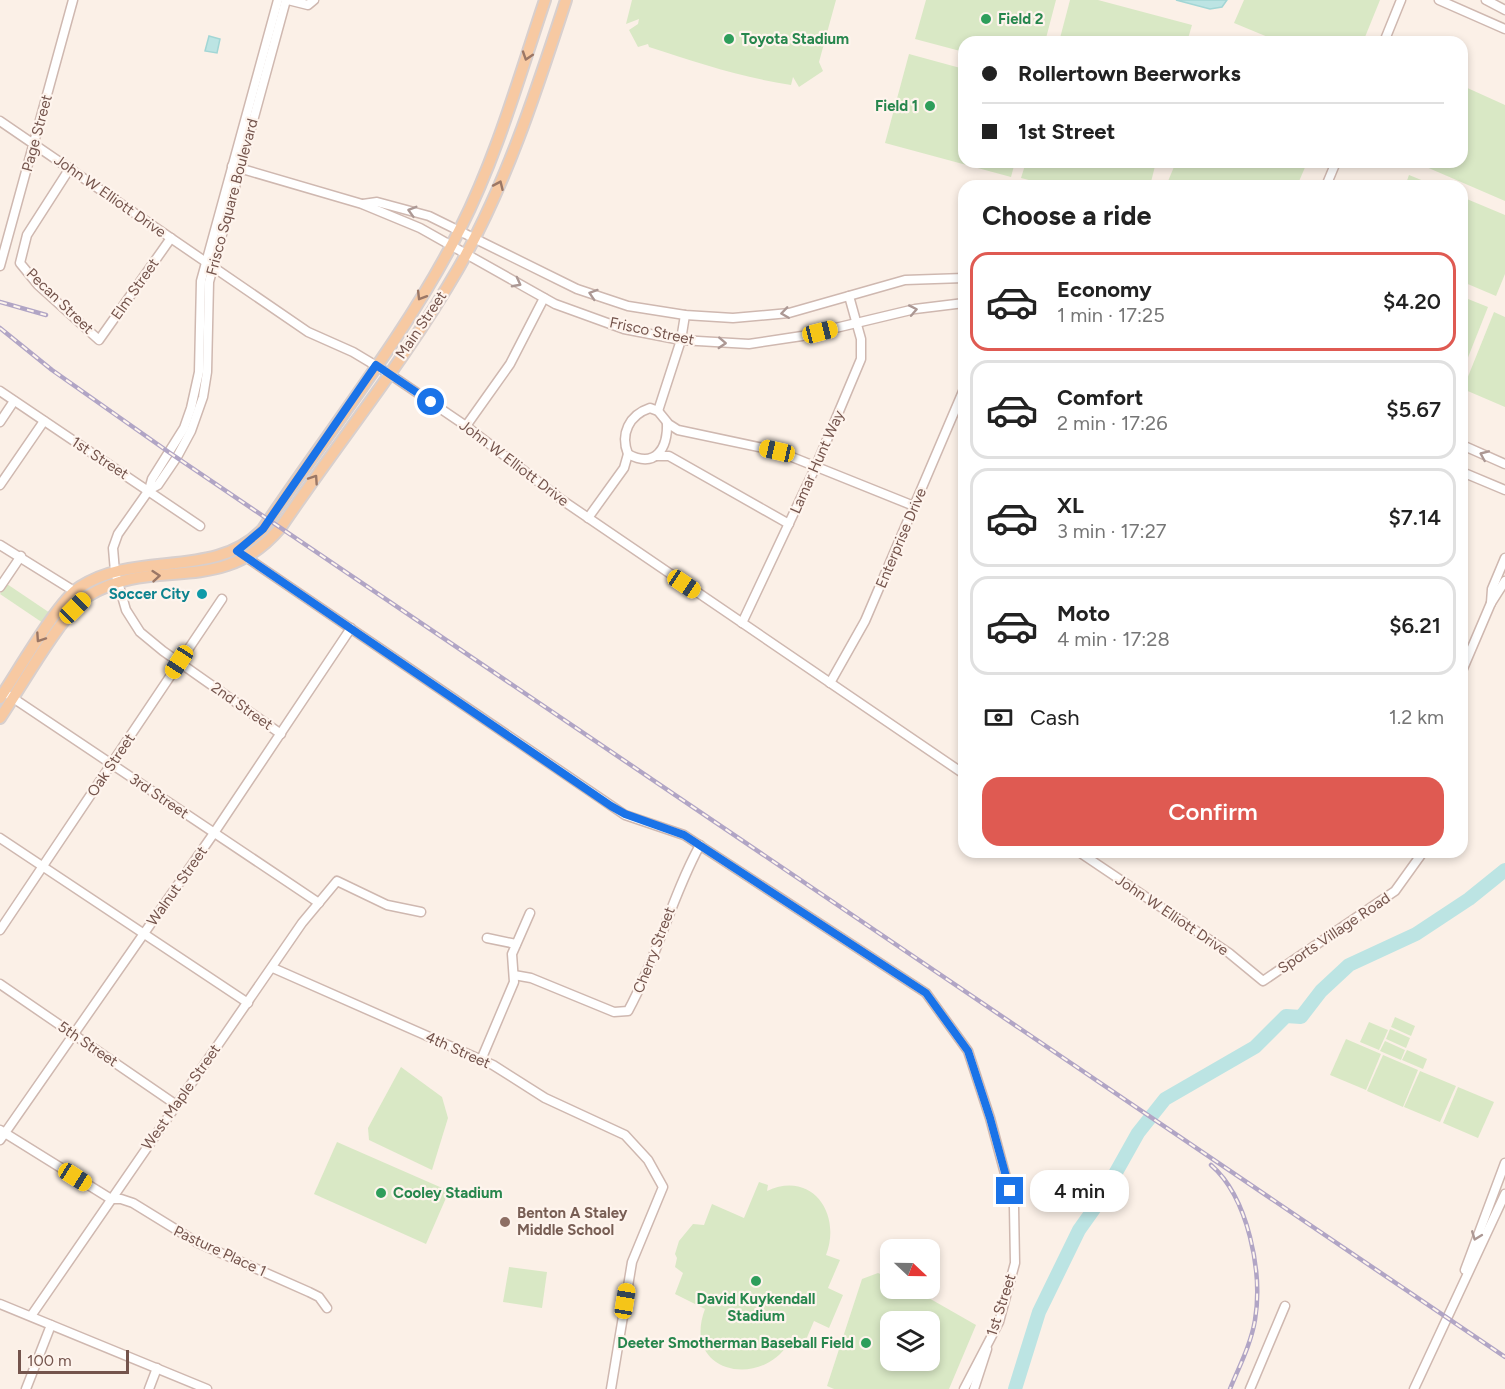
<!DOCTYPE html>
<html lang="en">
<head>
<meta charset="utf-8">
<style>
  :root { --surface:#fff; --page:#f2f2f2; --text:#222; --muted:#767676; --line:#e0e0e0; --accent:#df5a52 }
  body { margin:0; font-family:Figtree,sans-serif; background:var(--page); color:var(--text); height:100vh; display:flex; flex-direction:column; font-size:22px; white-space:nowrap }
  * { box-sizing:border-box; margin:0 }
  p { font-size:20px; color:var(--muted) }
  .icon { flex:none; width:33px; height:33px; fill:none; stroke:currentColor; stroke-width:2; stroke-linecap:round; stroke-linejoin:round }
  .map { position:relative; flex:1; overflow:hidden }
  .sheet { position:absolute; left:958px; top:180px; width:510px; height:678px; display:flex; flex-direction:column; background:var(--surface); border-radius:18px; box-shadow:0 3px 9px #0003 }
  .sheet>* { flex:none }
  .banner { position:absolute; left:958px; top:36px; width:510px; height:132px; border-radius:18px; box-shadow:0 3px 9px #0003; display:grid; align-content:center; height:132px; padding:0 24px; background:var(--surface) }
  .needle { width:39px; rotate:112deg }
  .tools { position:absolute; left:880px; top:1239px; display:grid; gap:12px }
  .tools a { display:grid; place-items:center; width:60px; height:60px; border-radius:12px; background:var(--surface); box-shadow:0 3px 9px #0003; font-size:30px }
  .scale { position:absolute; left:18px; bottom:15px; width:111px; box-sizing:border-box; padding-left:6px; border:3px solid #74544c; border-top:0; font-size:16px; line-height:21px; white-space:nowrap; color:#74544c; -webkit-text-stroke:4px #fef4ed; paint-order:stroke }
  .end { position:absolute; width:27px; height:27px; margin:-14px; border:8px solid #1a73e8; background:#fff; box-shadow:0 0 0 3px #fff }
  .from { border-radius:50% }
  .bubble { position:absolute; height:42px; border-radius:18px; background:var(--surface); box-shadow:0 3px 9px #0003; font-size:20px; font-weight:600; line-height:42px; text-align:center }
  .car { position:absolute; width:18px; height:36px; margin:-18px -9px; border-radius:8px; box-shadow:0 0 4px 2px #0007; background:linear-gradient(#f5c518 24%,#345 0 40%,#f5c518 0 76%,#345 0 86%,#f5c518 0) }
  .banner b { display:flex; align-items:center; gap:21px; height:57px; font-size:22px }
  .banner b+b { border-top:2px solid var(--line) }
  .banner i { width:15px; height:15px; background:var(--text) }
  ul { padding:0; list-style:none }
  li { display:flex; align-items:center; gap:18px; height:99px; margin:0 12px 9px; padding:0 12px; border:3px solid var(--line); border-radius:18px }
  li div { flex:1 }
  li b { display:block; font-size:22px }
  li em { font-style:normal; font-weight:600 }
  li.current { border-color:var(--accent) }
  li>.icon { width:54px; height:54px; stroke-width:1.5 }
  h2 { padding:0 24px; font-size:27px; line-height:72px }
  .pay { display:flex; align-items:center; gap:15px; height:66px; padding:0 24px; font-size:22px }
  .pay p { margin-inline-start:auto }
  .action { display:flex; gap:12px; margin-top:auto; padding:12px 24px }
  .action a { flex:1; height:69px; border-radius:18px; background:var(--accent); color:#fff; font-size:24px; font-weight:600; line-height:69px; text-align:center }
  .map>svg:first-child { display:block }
  .green { fill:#d9e8c5; fill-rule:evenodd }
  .water { fill:#bce4e3; stroke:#a2d6d5; stroke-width:1.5 }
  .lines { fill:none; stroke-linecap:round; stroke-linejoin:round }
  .river { stroke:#bce4e3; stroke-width:14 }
  .minor-casing { stroke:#cfb8b0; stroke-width:11 }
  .major-casing { stroke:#d8cfcd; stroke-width:14 }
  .minor { stroke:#fff; stroke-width:8 }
  .major { stroke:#f7c9a2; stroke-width:10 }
  .rail-casing { stroke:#b1a5c5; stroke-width:4.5 }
  .rail { stroke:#fef4ed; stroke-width:2; stroke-dasharray:7; stroke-linecap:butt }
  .oneway { stroke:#9b7766 }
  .oneway2 { stroke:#ac9894 }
  .route { stroke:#1a73e8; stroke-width:8 }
  .leisure-dot { fill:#2e9e5b; stroke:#fef4ed; stroke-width:2 }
  .culture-dot { fill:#0f9aa8; stroke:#fef4ed; stroke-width:2 }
  .education-dot { fill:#8d6e63; stroke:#fef4ed; stroke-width:2 }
  .labels { text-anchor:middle; stroke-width:4.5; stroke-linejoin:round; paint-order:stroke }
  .leisure-label { font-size:15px; font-weight:bold; fill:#27864d; stroke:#fef4ed; text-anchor:start }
  .street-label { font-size:15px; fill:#74544c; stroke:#fef4ed }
  .culture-label { font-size:15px; font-weight:bold; fill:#0d838f; stroke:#fef4ed; text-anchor:end }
  .education-label { font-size:15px; font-weight:bold; fill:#785e54; stroke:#fef4ed; text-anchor:start }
</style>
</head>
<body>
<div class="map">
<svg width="1505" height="1389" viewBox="0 0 1505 1389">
  <rect width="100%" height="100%" fill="#fbf0e7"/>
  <g class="green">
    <path d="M632 0H836L819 62 823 71 799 87 793 77 791 85C740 77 698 63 649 47L648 44 638 47 629 30 638 24 639 19 626 24Z"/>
    <polygon points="926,0 1056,0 1045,42 964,42 964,52 915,39"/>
    <polygon points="1070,0 1098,0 1192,25 1187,42 1059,42"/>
    <polygon points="1244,0 1380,0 1363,42 1280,42 1234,23"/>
    <polygon points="909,54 964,69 964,162 1015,162 1011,177 885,143"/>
    <polygon points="1463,86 1505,105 1505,201 1417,163 1462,162"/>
    <polygon points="1026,162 1156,162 1150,186 1052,186 1021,178"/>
    <polygon points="1176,162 1299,162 1306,165 1297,186 1166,186"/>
    <polygon points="1409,175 1436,186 1405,186"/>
    <polygon points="1462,197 1505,215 1505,274 1496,296 1463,282"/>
    <polygon points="1463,297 1488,307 1463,370"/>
    <polygon points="1494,312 1505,317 1505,407 1463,389"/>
    <polygon points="7,584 50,613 43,623 0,594"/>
    <polygon points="1395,1017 1415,1026 1411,1036 1391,1027"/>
    <polygon points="1369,1022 1388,1030 1379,1050 1360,1042"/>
    <polygon points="1390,1029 1410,1038 1406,1048 1386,1039"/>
    <polygon points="1346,1039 1381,1054 1366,1090 1330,1075"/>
    <polygon points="1385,1041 1405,1050 1401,1060 1380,1051"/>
    <polygon points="1407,1050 1427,1059 1423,1069 1402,1060"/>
    <polygon points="1383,1055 1418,1070 1403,1107 1367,1091"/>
    <polygon points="401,1067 442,1097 448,1118 432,1170 369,1140 368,1128"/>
    <polygon points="1420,1071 1456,1086 1440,1122 1404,1107"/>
    <polygon points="1458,1087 1494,1102 1478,1138 1443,1123"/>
    <polygon points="337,1142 449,1191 426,1244 314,1194"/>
    <path d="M759 1182 768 1185 767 1191C812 1170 842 1214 826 1255L840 1260 828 1288 843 1295 829 1328 814 1321 802 1349 788 1344C760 1389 681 1373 705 1309L675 1294 683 1273 675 1267 677 1258 675 1254 679 1241 693 1224 704 1225 712 1204 744 1218Z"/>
    <polygon points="509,1267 547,1272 542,1308 503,1302"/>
    <path d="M878 1273 891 1279V1288L913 1289 976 1325 949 1389H834L827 1386 862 1279ZM891 1322H930V1360H891Z"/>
  </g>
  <g class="water">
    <polygon points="1176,0 1227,0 1222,7 1210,9"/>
    <polygon points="209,36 220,39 217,53 205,51"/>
  </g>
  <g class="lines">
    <polyline class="river" points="1015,1389 1039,1312 1079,1230 1101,1199 1138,1133 1165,1099 1255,1047 1286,1016 1301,1017 1321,991 1349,965 1416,934 1469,899 1505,870"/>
    <defs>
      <g id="minor">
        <polyline points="278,0 201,281 199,372 191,408 184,428 152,479 149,490 118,534 113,548 115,572 126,610 140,632 163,651 281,734"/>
        <polyline points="288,0 308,5 314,0"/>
        <polyline points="1439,0 1505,29"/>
        <polyline points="1486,0 1505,10"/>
        <polyline points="1384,42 1401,0"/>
        <polyline points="0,121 308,332 353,352 388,373 466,426 562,500 964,774"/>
        <polyline points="232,166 362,204 420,228 555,304 624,329 681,340 749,344 802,336 915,309 964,303"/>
        <polyline points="70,168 27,235 20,263 38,285 99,340 171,238"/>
        <polyline points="1326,186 1336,162"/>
        <polyline points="363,204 377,202 429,216 577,289 628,306 685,315 733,318 789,313 905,280 964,278"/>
        <polyline points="0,266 73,0"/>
        <polyline points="0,391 200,526"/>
        <path d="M650 408 658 411 667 422C668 448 656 469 628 454 620 434 629 415 650 408Z"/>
        <polyline points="658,411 681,340 685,315"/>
        <polyline points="0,422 14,401"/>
        <polyline points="667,423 678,430 777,451 914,506"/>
        <polyline points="466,426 510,364 544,298"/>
        <polyline points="1462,445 1505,464"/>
        <polyline points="657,456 669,456 789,524"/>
        <polyline points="1462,472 1505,490"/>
        <polyline points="0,485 44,421"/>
        <polyline points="149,490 158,485 177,457 191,431 203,397 207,372 209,282 286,0"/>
        <polyline points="588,518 624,468 628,454"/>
        <polyline points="0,545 74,591"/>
        <polyline points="237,551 625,815 684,835 926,993 968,1051 990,1118 1014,1207 1015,1263 999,1322 964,1389"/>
        <polyline points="0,587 21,556"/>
        <polyline points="1491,603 1492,589 1505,558"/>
        <polyline points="742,623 816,466 861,359 861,339 849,296"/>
        <polyline points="1462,671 1491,603 1505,581"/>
        <polyline points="830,683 865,621 964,389"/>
        <polyline points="10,696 319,903"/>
        <polyline points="0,838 248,1003"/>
        <polyline points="1079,852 1229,953 1263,981 1395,891 1423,852"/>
        <polyline points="0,930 222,599"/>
        <polyline points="487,938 516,944"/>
        <polyline points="273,968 493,1065 545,1098 625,1135 648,1160 663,1187 632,1262 611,1389"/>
        <path d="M514 975 531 978 614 1012 628 1011C657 958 671 898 700 845"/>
        <polyline points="0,984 175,1104"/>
        <polyline points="481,1060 514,982 512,954 530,913"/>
        <polyline points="0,1130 111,1199 121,1199 133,1203 198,1243 309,1292 319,1297 327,1308"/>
        <polyline points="0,1140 214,833 351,628"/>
        <polyline points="1465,1270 1505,1163"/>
        <polyline points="0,1304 207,1389"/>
        <polyline points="31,1316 302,923 337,881 387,905 421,912"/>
        <polyline points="26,1389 51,1325"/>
        <polyline points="149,1389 157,1368"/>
        <polyline points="974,1389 987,1349"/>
        <polyline points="1250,1389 1285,1306"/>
        <polyline points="1414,1389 1505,1194"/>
      </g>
      <g id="major">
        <path d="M0 698C17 673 58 601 80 587 136 550 215 580 263 529 329 430 406 336 460 229 497 156 519 77 545 0"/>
        <path d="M0 718C20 689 62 613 88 596 154 554 221 599 281 527 339 441 406 359 458 269 506 185 536 92 566 0"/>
      </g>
    </defs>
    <use href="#minor" class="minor-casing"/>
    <use href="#major" class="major-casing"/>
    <use href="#minor" class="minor"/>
    <use href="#major" class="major"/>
    <defs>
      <g id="rail">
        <polyline points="0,302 46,315"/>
        <polyline points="0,328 52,370 170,453 1505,1357"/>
        <path d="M1211 1165C1248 1197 1263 1272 1255 1320 1251 1344 1239 1367 1230 1389"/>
      </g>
    </defs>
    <use href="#rail" class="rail-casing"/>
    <use href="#rail" class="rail"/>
  </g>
  <defs><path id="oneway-chevron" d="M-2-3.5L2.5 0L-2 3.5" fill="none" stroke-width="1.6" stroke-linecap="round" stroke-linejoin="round" transform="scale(1.5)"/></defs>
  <g class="oneway">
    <use href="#oneway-chevron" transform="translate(527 56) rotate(108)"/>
    <use href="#oneway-chevron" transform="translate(499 185) rotate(-66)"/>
    <use href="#oneway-chevron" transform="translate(421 296) rotate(121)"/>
    <use href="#oneway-chevron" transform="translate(314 479) rotate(-56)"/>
    <use href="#oneway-chevron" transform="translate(156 576) rotate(-5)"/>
    <use href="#oneway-chevron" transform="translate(40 638) rotate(124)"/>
  </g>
  <g class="oneway2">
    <use href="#oneway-chevron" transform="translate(412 211) rotate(-164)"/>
    <use href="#oneway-chevron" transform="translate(517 283) rotate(28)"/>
    <use href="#oneway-chevron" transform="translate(593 294) rotate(-162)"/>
    <use href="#oneway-chevron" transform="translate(913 310) rotate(-11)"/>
    <use href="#oneway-chevron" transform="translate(785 313) rotate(172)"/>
    <use href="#oneway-chevron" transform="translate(722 343) rotate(3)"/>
    <use href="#oneway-chevron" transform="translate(1484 455) rotate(-157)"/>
    <use href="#oneway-chevron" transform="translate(1476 1236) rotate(111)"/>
  </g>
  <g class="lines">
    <polyline class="route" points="431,402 376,365 263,529 237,551 611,806 625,814 684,835 926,993 968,1051 990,1118 1010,1191"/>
  </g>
  <g class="leisure-dot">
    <circle cx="986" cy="19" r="6"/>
    <circle cx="729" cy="39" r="6"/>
    <circle cx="930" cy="106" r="6"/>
    <circle cx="381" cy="1193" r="6"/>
    <circle cx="756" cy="1281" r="6"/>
    <circle cx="866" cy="1343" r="6"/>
  </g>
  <circle class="culture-dot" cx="202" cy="594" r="6"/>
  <circle class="education-dot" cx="505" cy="1222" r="6"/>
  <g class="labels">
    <g class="leisure-label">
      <text x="998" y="24">Field 2</text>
      <text x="741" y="44">Toyota Stadium</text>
      <text x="918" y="111" text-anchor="end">Field 1</text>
      <text x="393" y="1198">Cooley Stadium</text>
      <text x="756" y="1304" text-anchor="middle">David Kuykendall<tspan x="756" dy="17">Stadium</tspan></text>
      <text x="854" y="1348" text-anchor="end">Deeter Smotherman Baseball Field</text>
    </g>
    <g class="street-label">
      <text transform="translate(37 133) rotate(-75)" y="5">Page Street</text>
      <text transform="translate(110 196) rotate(35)" y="5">John W Elliott Drive</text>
      <text transform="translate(232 197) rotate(-75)" y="5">Frisco Square Boulevard</text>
      <text transform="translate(135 289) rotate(-55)" y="5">Elm Street</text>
      <text transform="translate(60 301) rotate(44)" y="5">Pecan Street</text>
      <text transform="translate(421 325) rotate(-56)" y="5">Main Street</text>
      <text transform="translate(652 331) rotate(12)" y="5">Frisco Street</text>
      <text transform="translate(100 458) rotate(33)" y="5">1st Street</text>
      <text transform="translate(817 462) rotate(-66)" y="5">Lamar Hunt Way</text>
      <text transform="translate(514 463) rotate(37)" y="5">John W Elliott Drive</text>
      <text transform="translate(901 538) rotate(-67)" y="5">Enterprise Drive</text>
      <text transform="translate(242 706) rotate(35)" y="5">2nd Street</text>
      <text transform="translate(111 765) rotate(-56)" y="5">Oak Street</text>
      <text transform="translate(159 796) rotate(34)" y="5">3rd Street</text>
      <text transform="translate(177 886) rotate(-55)" y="5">Walnut Street</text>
      <text transform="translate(1172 915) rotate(34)" y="5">John W Elliott Drive</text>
      <text transform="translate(1334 933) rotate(-34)" y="5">Sports Village Road</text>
      <text transform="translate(654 950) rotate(-69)" y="5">Cherry Street</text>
      <text transform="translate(88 1044) rotate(34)" y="5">5th Street</text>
      <text transform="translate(458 1050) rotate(24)" y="5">4th Street</text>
      <text transform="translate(181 1097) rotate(-55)" y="5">West Maple Street</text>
      <text transform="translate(220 1251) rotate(25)" y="5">Pasture Place 1</text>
      <text transform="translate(1001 1305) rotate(-72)" y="5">1st Street</text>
    </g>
    <g class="culture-label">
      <text x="190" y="599">Soccer City</text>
    </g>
    <g class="education-label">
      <text x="517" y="1218">Benton A Staley<tspan x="517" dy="17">Middle School</tspan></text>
    </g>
  </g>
</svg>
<div class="tools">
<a><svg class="needle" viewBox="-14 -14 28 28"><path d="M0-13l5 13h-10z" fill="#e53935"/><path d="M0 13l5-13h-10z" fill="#767676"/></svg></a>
<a><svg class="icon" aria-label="layers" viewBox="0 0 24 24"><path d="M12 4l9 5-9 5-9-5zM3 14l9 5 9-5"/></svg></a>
</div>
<div class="scale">100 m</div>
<i class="end from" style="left:431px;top:402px"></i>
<i class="end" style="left:1010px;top:1191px"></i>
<div class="bubble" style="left:1030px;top:1170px;width:99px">4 min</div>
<i class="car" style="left:820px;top:332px;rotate:76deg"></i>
<i class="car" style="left:777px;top:451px;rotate:283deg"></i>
<i class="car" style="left:684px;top:584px;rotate:124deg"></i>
<i class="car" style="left:75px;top:608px;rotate:45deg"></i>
<i class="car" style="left:179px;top:662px;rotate:213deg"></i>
<i class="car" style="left:75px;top:1177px;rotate:122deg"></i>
<i class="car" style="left:625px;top:1301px;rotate:9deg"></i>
<div class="banner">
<b><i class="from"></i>Rollertown Beerworks</b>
<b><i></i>1st Street</b>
</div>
<section class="sheet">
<h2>Choose a ride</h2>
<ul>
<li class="current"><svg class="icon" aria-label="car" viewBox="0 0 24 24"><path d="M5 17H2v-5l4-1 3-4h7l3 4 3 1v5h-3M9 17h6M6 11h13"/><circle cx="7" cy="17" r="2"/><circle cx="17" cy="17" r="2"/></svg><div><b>Economy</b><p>1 min · 17:25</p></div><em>$4.20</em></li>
<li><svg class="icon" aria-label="car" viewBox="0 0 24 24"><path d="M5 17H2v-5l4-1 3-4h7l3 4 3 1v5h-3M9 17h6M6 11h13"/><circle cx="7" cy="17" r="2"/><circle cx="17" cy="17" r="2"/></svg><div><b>Comfort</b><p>2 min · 17:26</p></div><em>$5.67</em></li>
<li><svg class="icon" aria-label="car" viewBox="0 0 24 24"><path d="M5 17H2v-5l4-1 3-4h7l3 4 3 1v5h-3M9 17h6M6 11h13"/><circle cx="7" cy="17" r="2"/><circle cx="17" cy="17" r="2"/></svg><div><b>XL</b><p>3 min · 17:27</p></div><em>$7.14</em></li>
<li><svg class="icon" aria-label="car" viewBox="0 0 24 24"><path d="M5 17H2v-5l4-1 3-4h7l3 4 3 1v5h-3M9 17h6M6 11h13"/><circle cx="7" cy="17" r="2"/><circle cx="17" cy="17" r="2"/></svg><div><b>Moto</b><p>4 min · 17:28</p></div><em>$6.21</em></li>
</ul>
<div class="pay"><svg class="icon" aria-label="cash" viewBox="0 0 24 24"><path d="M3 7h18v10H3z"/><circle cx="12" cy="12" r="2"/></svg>Cash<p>1.2 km</p></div>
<div class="action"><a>Confirm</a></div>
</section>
</div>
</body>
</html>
